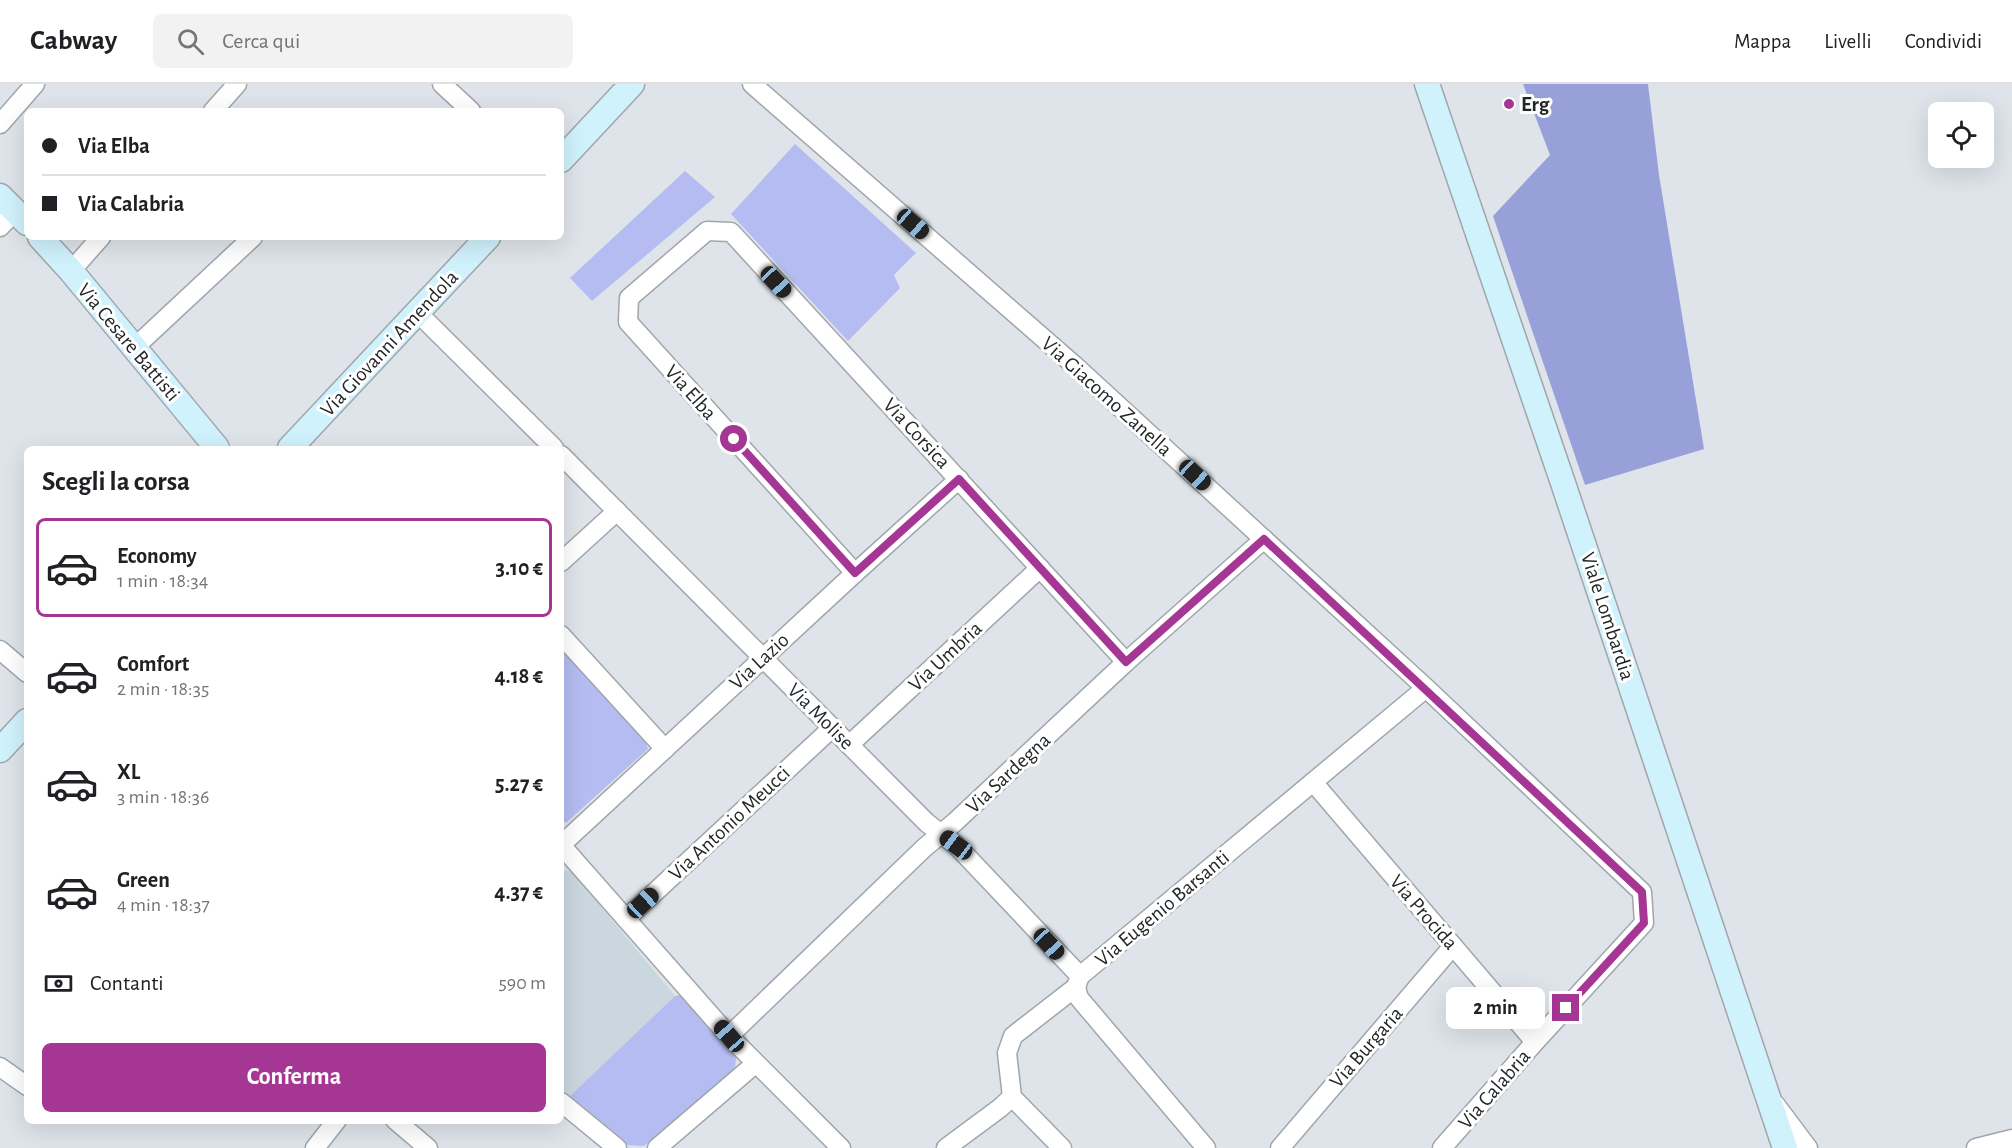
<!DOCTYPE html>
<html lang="it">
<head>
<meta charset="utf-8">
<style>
  :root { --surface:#fff; --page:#f2f2f2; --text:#202124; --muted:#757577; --line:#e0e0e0; --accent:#a63693 }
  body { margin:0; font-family:"Alegreya Sans",sans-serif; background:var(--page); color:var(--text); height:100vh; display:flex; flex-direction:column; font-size:22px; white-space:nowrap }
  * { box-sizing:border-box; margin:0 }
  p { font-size:20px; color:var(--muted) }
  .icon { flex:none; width:33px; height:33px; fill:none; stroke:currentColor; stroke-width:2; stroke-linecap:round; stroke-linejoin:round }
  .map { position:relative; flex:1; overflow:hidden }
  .panel { position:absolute; left:24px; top:362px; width:540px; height:678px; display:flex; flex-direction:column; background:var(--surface); border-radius:9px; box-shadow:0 6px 24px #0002 }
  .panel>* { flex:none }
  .banner { position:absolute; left:24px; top:24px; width:540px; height:132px; border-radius:9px; box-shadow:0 6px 24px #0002; display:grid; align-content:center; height:132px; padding:0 18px; background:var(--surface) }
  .buttons { position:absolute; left:1928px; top:18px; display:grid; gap:12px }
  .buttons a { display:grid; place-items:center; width:66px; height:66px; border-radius:9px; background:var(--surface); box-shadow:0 6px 24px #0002; font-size:30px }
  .end { position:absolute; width:27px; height:27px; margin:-14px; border:8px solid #a63693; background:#fff; box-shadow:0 0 0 3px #fff }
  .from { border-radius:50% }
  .bubble { position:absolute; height:42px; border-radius:9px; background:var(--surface); box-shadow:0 6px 24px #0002; font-size:20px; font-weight:600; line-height:42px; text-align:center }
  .car { position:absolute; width:18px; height:36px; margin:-18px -9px; border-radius:8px; box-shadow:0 0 4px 2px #0007; background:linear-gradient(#222 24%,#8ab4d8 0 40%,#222 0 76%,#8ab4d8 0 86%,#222 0) }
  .banner b { display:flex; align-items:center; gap:21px; height:57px; font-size:22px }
  .banner b+b { border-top:2px solid var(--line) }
  .banner i { width:15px; height:15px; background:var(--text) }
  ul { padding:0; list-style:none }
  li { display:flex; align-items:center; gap:18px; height:99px; margin:0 12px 9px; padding:0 6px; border:3px solid transparent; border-radius:9px }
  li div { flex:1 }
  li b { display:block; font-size:22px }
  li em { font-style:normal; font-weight:600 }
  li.active { border-color:var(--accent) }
  li>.icon { width:54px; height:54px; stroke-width:1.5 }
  h2 { padding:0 18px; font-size:27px; line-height:72px }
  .pay { display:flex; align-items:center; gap:15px; height:66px; padding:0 18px; font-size:22px }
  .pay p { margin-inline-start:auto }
  .action { display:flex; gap:12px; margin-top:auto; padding:12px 18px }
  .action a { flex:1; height:69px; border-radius:9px; background:var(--accent); color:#fff; font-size:24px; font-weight:600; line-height:69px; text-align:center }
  header { display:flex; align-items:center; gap:36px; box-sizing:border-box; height:84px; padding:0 30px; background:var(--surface); border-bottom:2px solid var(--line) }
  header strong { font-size:28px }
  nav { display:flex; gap:33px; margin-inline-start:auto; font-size:21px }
  .search { width:420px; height:54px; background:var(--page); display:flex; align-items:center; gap:15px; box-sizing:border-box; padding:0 21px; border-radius:9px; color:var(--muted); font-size:22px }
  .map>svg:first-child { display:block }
  .built { fill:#cad7df }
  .green { fill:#b4bcf1 }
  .forest { fill:#98a0da }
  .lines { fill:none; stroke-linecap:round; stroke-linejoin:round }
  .street-casing { stroke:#a0a6ab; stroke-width:21 }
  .secondary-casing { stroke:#a0a6ab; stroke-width:27 }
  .street { stroke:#fff; stroke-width:18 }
  .secondary { stroke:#d0f2fc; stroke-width:24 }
  .route { stroke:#a63693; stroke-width:8 }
  .poi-dot { fill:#a63693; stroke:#fff; stroke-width:2 }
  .labels { text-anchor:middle; stroke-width:6; stroke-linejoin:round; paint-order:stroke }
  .poi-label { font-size:21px; font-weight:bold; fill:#232627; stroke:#fff; text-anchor:start }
  .street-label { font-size:21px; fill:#232627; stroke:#fff }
</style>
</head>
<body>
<header>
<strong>Cabway</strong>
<div class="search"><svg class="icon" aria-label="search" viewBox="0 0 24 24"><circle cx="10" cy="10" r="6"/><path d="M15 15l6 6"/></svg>Cerca qui</div>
<nav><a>Mappa</a><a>Livelli</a><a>Condividi</a></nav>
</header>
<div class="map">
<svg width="2012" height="1064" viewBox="0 0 2012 1064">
  <rect width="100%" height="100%" fill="#dee4e9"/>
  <polygon class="built" points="561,787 571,787 675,912 570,1012 561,1005"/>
  <g class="green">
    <polygon points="795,60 916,169 894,191 900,204 848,257 731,130"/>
    <polygon points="685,87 715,113 592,217 570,194"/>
    <polygon points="561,566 645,654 648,665 567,738 561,739"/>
    <polygon points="680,911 736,973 735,985 644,1062 626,1061 570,1012 675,912"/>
  </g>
  <polygon class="forest" points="1523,0 1648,0 1659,91 1704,365 1585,401 1493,132 1550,71"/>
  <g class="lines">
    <defs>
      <g id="street">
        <polyline points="442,0 471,27"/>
        <polyline points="752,0 1074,281 1426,604 1642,808 1644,839 1535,958 1442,1064"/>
        <polyline points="213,27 237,0"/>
        <polyline points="0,40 35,0"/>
        <polyline points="0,143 16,126"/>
        <polyline points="71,187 101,153"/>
        <polyline points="417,228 554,364"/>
        <polyline points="134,264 253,153"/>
        <polyline points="561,371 927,739 956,761 1080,892"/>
        <polyline points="561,478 617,427"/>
        <polyline points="855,489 628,238 629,214 707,147 731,148 1126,578"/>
        <polyline points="561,551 665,665"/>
        <polyline points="0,566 27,589"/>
        <polyline points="849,661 1040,484"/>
        <polyline points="1313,698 1535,958"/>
        <polyline points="561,761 855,489 959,395"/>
        <polyline points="561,761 729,952 841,1064"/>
        <polyline points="626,835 832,644"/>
        <polyline points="1076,903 1079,914 1206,1064"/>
        <polyline points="729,952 924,764 955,738 1126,578 1264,455"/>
        <polyline points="0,983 27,1002"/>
        <polyline points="1012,1013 1007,969 1013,952 1076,903 1080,892 1426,604"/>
        <polyline points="1012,1013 1062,1064"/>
        <polyline points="561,1018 617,1064"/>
        <polyline points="1775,1020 1808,1064"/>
        <polyline points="395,1036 428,1064"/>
        <polyline points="315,1064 337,1036"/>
        <polyline points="657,1064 755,980"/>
        <polyline points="946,1064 1000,1024 1012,1013"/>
        <polyline points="1280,1064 1453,862"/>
        <polyline points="1976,1064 2012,1055"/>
      </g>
      <g id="secondary">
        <polyline points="1427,0 1563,399 1785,1064"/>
        <polyline points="561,76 632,0"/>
        <polyline points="0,112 27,139"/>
        <polyline points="40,153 71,187 217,364"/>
        <polyline points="290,364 488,153"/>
        <polyline points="0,666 27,637"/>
      </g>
    </defs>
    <use href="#street" class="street-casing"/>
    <use href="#secondary" class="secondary-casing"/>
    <use href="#street" class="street"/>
    <use href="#secondary" class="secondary"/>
  </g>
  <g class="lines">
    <polyline class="route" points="734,355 855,489 959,395 1126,578 1264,455 1642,808 1644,839 1566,924"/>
  </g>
  <circle class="poi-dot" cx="1509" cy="20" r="6"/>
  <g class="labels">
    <g class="poi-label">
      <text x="1521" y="27">Erg</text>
    </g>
    <g class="street-label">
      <text transform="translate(129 258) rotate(50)" y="7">Via Cesare Battisti</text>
      <text transform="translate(389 259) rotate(-47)" y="7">Via Giovanni Amendola</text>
      <text transform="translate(691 308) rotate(48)" y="7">Via Elba</text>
      <text transform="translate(1107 312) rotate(42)" y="7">Via Giacomo Zanella</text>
      <text transform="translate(917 349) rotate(47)" y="7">Via Corsica</text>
      <text transform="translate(1608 532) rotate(72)" y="7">Viale Lombardia</text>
      <text transform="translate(945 572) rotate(-43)" y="7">Via Umbria</text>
      <text transform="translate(759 577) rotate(-43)" y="7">Via Lazio</text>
      <text transform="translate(821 632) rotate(45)" y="7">Via Molise</text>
      <text transform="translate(1008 689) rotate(-43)" y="7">Via Sardegna</text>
      <text transform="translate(729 739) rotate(-43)" y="7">Via Antonio Meucci</text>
      <text transform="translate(1162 824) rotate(-40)" y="7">Via Eugenio Barsanti</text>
      <text transform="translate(1424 828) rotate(49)" y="7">Via Procida</text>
      <text transform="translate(1366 963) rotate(-49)" y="7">Via Burgaria</text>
      <text transform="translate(1494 1005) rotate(-49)" y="7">Via Calabria</text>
    </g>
  </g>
</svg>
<div class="buttons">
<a><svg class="icon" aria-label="locate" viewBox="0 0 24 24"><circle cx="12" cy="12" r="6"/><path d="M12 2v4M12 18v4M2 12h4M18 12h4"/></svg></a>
</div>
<i class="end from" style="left:734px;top:355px"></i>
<i class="end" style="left:1566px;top:924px"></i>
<div class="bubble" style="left:1446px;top:903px;width:99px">2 min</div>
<i class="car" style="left:913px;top:140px;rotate:131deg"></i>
<i class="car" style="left:776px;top:198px;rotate:137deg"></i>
<i class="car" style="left:1195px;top:391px;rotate:133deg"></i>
<i class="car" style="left:956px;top:761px;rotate:307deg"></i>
<i class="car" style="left:643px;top:819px;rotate:47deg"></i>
<i class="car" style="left:1049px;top:860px;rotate:137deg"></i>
<i class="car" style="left:729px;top:952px;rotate:319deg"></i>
<div class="banner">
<b><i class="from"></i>Via Elba</b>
<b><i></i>Via Calabria</b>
</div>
<section class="panel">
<h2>Scegli la corsa</h2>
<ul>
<li class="active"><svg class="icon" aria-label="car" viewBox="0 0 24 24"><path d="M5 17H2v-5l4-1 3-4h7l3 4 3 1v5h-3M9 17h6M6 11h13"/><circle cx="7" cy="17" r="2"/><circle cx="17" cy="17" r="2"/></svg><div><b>Economy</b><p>1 min · 18:34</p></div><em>3.10 €</em></li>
<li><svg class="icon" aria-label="car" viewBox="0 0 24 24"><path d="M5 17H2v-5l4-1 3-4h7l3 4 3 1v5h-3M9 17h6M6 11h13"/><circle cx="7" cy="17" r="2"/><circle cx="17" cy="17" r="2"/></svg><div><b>Comfort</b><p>2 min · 18:35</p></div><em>4.18 €</em></li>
<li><svg class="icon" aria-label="car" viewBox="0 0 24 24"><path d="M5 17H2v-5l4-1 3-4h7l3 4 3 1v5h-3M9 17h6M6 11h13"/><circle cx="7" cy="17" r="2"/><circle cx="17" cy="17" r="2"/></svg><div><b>XL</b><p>3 min · 18:36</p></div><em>5.27 €</em></li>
<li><svg class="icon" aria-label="car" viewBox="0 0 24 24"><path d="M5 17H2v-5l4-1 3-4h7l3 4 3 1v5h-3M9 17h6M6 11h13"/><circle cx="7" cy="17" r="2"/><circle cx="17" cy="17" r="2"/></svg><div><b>Green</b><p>4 min · 18:37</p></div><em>4.37 €</em></li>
</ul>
<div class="pay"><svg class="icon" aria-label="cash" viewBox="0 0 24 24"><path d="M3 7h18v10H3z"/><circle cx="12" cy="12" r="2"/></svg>Contanti<p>590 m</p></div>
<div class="action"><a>Conferma</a></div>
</section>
</div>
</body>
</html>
